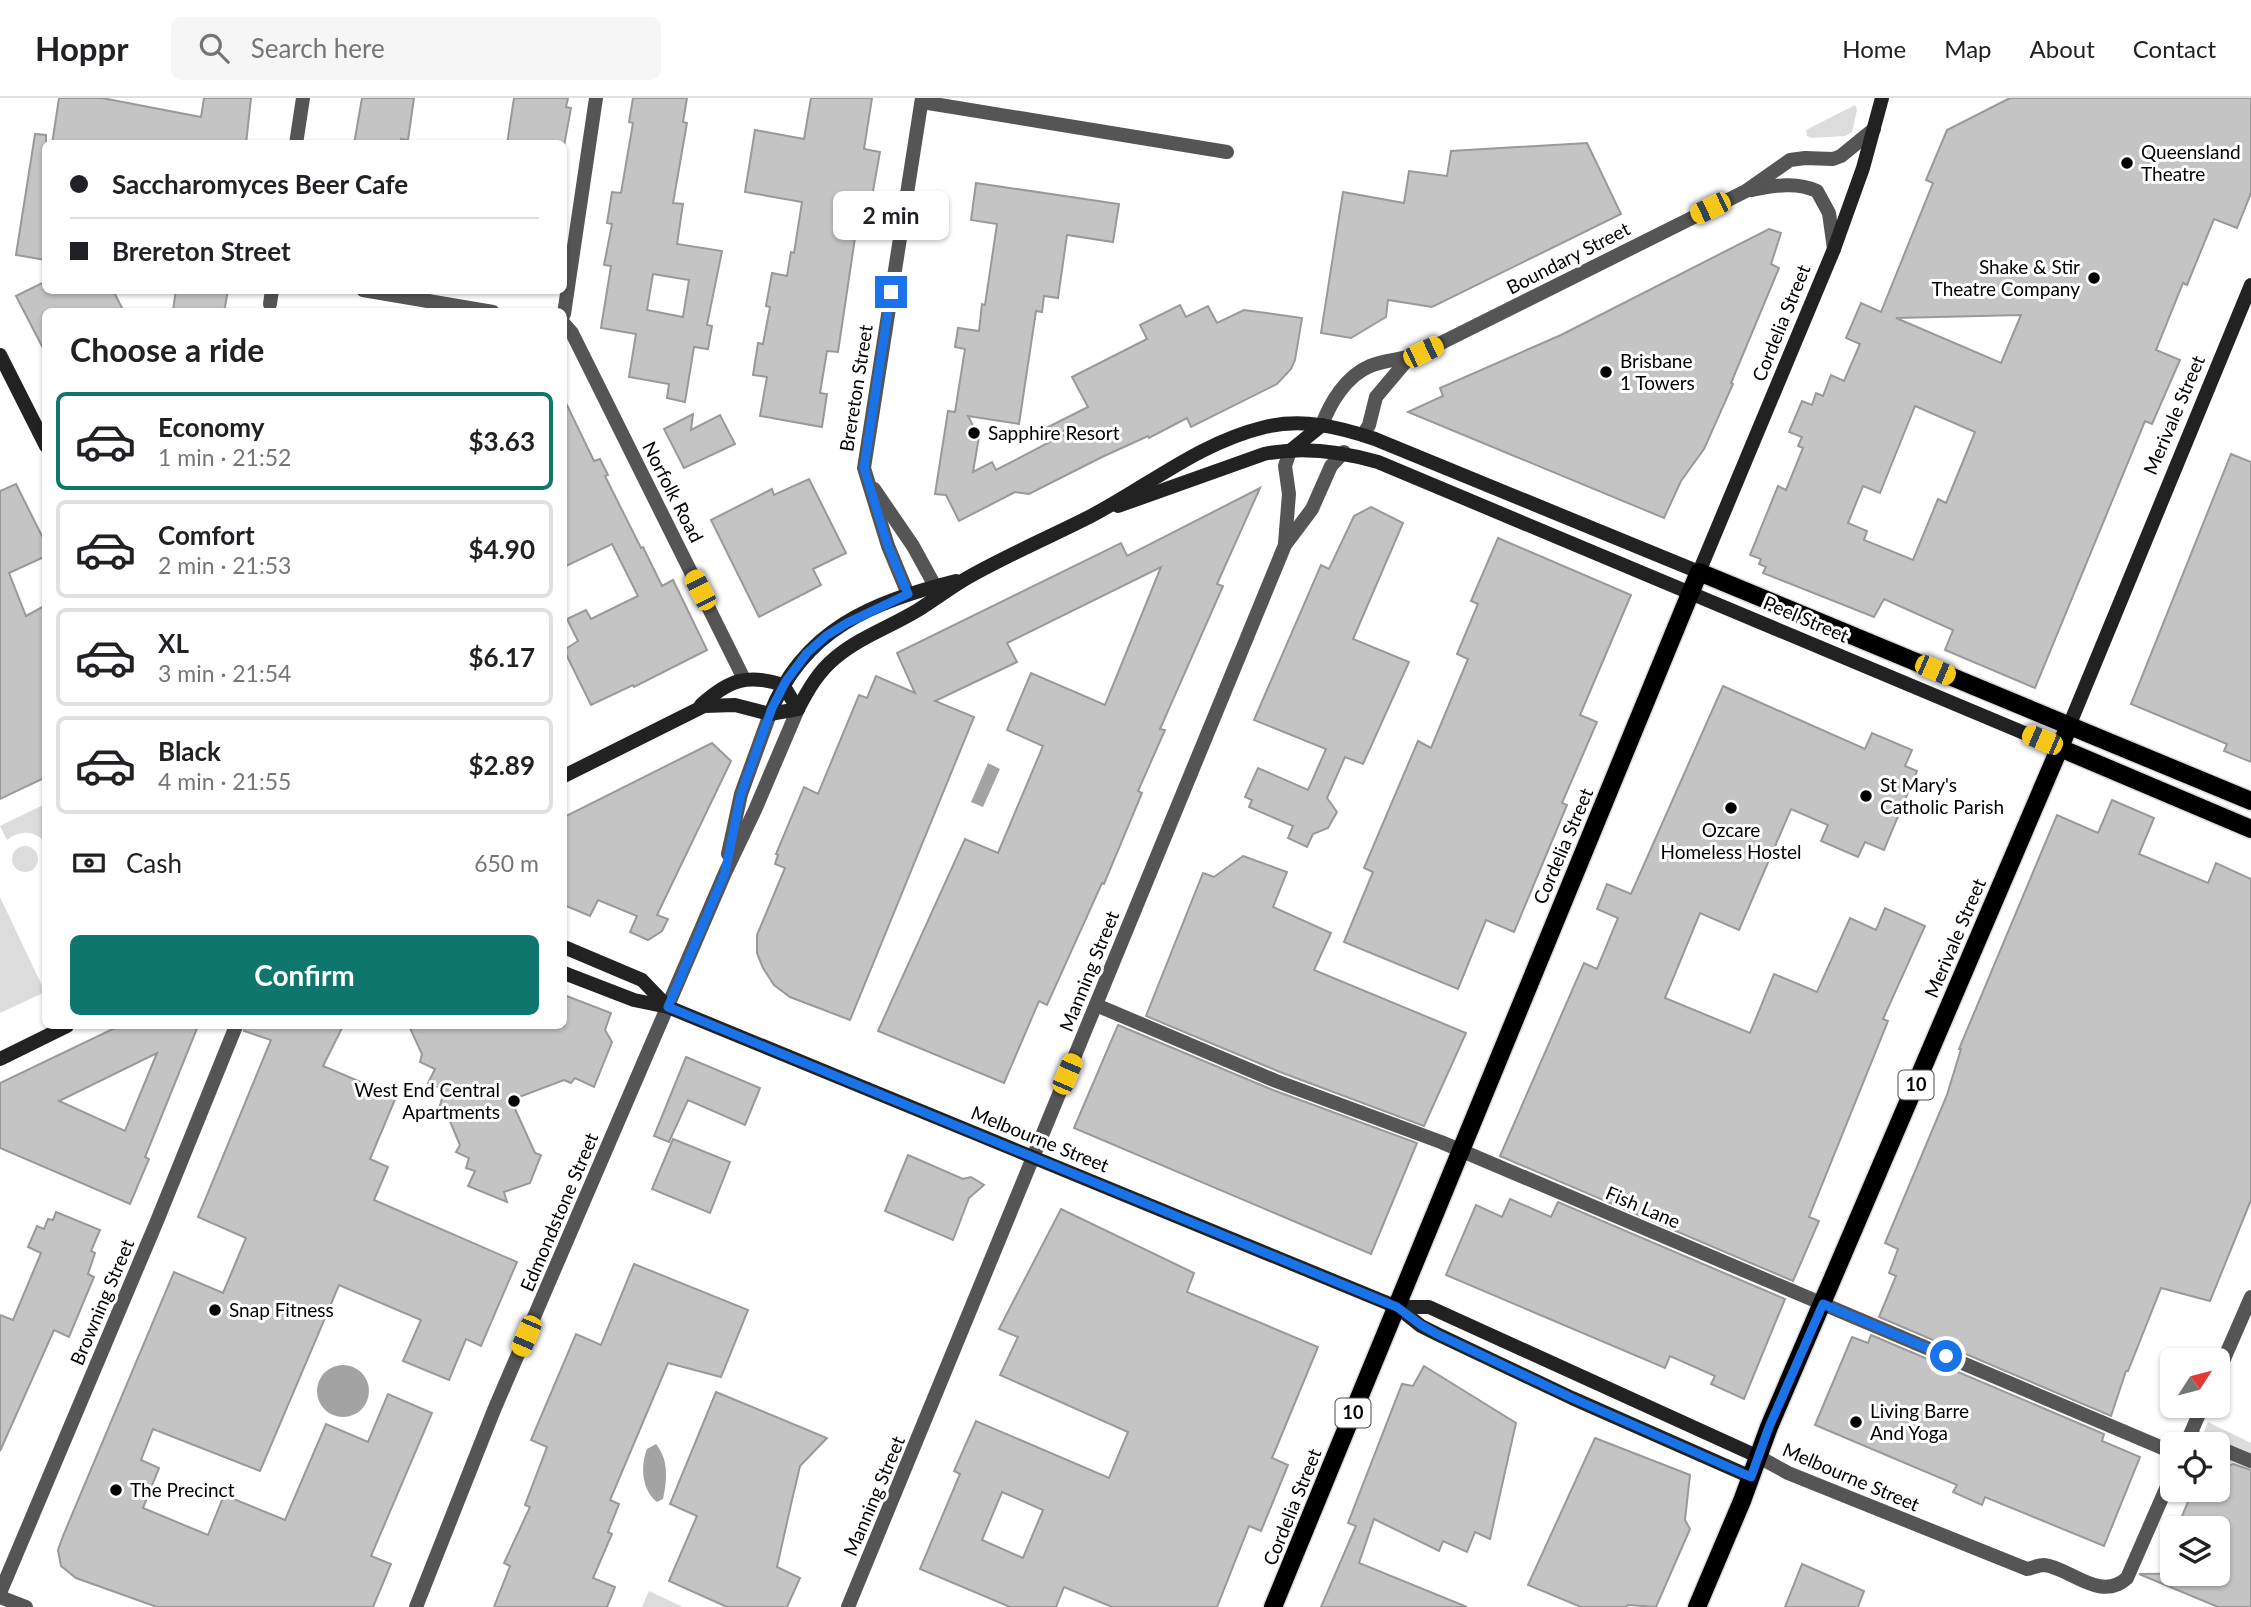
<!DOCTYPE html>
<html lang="en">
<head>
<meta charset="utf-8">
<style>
  :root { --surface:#fff; --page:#f6f6f6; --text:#202124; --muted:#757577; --line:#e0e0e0; --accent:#0f766e }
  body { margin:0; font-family:Lato,sans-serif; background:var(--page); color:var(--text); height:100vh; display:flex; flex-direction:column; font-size:26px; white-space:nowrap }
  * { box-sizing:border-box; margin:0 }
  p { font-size:23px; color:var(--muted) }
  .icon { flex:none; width:38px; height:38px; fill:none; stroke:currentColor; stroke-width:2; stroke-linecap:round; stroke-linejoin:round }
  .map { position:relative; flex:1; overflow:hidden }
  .panel { position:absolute; left:42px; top:210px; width:525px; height:721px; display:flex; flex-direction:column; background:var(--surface); border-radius:10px; box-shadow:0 2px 5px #0004 }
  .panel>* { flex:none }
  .top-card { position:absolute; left:42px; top:42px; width:525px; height:154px; border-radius:10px; box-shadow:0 2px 5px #0004; display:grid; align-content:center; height:154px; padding:0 28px; background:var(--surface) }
  .needle { width:46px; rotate:54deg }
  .controls { position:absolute; left:2160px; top:1250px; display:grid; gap:14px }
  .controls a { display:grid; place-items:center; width:70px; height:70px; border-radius:10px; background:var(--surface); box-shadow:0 2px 5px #0004; font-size:35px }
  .end { position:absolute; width:32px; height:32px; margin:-16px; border:9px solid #1a73e8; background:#fff; box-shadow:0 0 0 4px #fff }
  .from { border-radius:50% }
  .bubble { position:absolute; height:49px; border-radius:10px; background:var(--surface); box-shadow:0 2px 5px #0004; font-size:23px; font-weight:700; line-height:49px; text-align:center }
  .car { position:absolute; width:21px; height:42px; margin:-21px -10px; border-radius:9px; box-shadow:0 0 5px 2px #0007; background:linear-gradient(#f5c518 24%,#345 0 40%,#f5c518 0 76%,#345 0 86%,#f5c518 0) }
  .top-card b { display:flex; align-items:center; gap:24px; height:66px; font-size:26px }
  .top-card b+b { border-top:2px solid var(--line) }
  .top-card i { width:18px; height:18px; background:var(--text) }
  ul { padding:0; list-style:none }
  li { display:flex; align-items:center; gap:21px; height:98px; margin:0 14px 10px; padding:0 14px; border:4px solid var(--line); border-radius:10px }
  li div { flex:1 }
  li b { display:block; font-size:26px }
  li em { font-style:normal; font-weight:700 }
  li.current { border-color:var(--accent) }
  li>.icon { width:63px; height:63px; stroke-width:1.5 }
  h2 { padding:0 28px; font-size:32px; line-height:84px }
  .pay { display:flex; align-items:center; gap:18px; height:77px; padding:0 28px; font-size:26px }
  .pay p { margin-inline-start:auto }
  .cta { display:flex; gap:14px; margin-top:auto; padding:14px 28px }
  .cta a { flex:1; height:80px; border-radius:10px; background:var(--accent); color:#fff; font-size:28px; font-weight:700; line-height:80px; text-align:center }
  header { display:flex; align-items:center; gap:42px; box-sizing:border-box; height:98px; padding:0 35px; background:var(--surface); border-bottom:2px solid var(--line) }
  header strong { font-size:33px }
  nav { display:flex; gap:38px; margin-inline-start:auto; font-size:24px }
  .search { width:490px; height:63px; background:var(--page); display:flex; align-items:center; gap:18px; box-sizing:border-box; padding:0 24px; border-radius:10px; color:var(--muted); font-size:26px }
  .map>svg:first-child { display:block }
  .green { fill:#dcdcdc }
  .water { fill:#a3a3a3 }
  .building { fill:#c4c4c4; stroke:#999; stroke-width:2; fill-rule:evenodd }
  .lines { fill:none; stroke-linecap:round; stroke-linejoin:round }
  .primary-casing { stroke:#dbdbdb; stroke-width:21 }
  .street { stroke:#555; stroke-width:14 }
  .secondary { stroke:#222; stroke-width:14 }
  .primary { stroke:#000; stroke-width:18 }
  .route { stroke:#1a73e8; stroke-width:9 }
  .poi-dot { fill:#000; stroke:#fff; stroke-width:2.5 }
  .labels { text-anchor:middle; stroke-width:6; stroke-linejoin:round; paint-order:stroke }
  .shield { fill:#fff; stroke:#4c4c4c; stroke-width:2 }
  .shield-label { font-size:18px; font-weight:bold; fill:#000 }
  .poi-label { font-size:19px; fill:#000; stroke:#fff; text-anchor:start }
  .street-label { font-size:19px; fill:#000; stroke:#fff }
</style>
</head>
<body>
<header>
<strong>Hoppr</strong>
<div class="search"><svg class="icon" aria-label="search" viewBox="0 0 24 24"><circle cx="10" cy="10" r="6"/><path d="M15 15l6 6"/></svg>Search here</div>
<nav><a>Home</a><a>Map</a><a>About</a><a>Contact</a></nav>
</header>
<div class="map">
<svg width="2251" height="1509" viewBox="0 0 2251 1509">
  <rect width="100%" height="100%" fill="#fff"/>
  <g class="green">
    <polygon points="1855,7 1857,12 1852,34 1845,38 1811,40 1807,38 1806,32"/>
    <path d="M45 706V744C34 732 19 732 7 742L0 728Z"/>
    <circle cx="25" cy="761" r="13"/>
    <polygon points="0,799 45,894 0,915"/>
    <polygon points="2208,1324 2251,1345 2251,1379 2226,1368 2217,1372 2217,1346 2199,1346"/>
    <polygon points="649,1493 683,1509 642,1509"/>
  </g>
  <g class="water">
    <polygon points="988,665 1000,671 983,709 971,704"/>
    <circle cx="343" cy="1293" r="26"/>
    <path d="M656 1346C669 1362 667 1382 663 1401L657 1404C642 1393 640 1368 647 1351Z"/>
  </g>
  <g class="building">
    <polygon points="59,0 102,0 201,19 204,0 251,0 246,46 52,46"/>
    <polygon points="362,0 414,0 408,42 401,41 401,46 354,46"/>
    <polygon points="514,0 568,0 566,9 571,10 564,48 564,46 507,46"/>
    <path d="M633 0H687L683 24 687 25 673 105 683 106 677 146 722 153 707 227 712 228 708 251 694 249 685 304 667 300 669 286 629 279 636 236 601 230 611 168 604 167 612 126 607 125 612 94 621 95 633 25 629 24ZM653 176 689 182 683 219 647 212Z"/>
    <polygon points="811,0 872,0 864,51 880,54 869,115 859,113 838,254 827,253 820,295 827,296 822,329 760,318 767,279 753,277 758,245 763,246 770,209 766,208 772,175 787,178 791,154 794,155 802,104 745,94 755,32 804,41"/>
    <path d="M2010 0H2251V95L2237 130 2214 121 2187 187 2183 185 2156 252 2180 262 2152 326 2145 323 2035 590 1945 552 1953 532 1884 501 1874 519 1763 475 1766 469 1759 466 1761 461 1750 457 1778 388 1786 392 1803 350 1798 348 1802 339 1789 334 1802 303 1812 307 1816 295 1823 298 1831 277 1844 283 1860 246 1846 240 1861 205 1881 214 1933 85 1926 82 1947 32ZM2021 217 2001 265 1896 220ZM1915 308 1975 334 1946 405 1938 401 1913 462 1864 442 1867 433 1848 425 1863 388 1880 395Z"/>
    <polygon points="35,36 46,37 46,162 16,157"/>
    <polygon points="1587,45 1621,116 1432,209 1388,202 1386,219 1351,240 1321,235 1343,94 1404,105 1409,73 1447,78 1451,53"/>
    <polygon points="976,85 1119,106 1113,144 1067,137 1058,200 1044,198 1042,214 1036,213 1019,326 968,318 979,339 973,374 992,364 996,372 1069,334 1046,330 1088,309 1072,279 1147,241 1140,227 1180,207 1186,219 1208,208 1217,225 1244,212 1302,220 1295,262 1291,271 1277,286 1191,329 1187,320 1149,340 1148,338 1102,359 1029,396 1015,394 959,423 946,397 935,396 948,313 955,314 965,251 955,249 958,230 979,233 982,206 985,207 997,126 971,122"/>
    <polygon points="1769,131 1781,135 1771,166 1779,170 1731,285 1733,286 1704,351 1681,383 1664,420 1408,314 1443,298 1440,290 1561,237"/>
    <polygon points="46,183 46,192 113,192 124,214 46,214 46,256 16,198"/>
    <polygon points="176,192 228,192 224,214 173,212"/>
    <polygon points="564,301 594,363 600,361 608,377 605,378 641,450 643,449 662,488 673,482 707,552 634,589 633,587 591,607 564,552 578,543 567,521 586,512 591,521 638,498 612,446 564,469"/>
    <polygon points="693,316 691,332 720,317 735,346 684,370 664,331"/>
    <polygon points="2231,356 2251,364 2251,664 2224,653 2227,646 2131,606"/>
    <polygon points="809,381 846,455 813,471 821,487 759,519 711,422 772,391 774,397"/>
    <polygon points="16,386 46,446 46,458 9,475 26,518 46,507 46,679 0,701 0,393"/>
    <polygon points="1260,390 1217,486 1223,488 1160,631 1165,632 1138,693 1142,695 1104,786 1102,785 1047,907 1039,903 1004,985 878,933 965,741 998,755 1043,648 1007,632 1031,575 1105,607 1161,469 1007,545 1017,564 935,603 974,619 850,922 790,899 774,887 763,870 757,855 757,837 785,770 775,766 778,757 776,756 804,689 818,696 859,597 867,600 876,578 915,595 897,555 1121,445 1127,458"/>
    <polygon points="1371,409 1403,425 1353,541 1409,564 1363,666 1345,659 1327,700 1337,714 1328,730 1313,736 1307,749 1288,740 1293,728 1249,709 1252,702 1245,699 1258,670 1308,692 1326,651 1254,622 1321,467 1329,471 1354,418"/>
    <polygon points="1498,440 1631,497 1580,617 1597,624 1562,705 1567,707 1514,834 1486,822 1458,891 1344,844 1373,774 1364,770 1418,643 1431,650 1468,561 1457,556 1478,506 1471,503"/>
    <polygon points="1723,588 1865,651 1872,635 1912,652 1905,668 1917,673 1884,752 1865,744 1858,759 1821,743 1828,727 1791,711 1739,832 1700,815 1665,900 1750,935 1774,876 1817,894 1850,820 1876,832 1885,810 1925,828 1883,921 1888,923 1809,1119 1819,1123 1793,1183 1500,1058 1584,865 1597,871 1618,820 1597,811 1607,786 1631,796"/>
    <polygon points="712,645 731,663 657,817 668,821 662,833 648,842 630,834 637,818 598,802 590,818 564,807 564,719"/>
    <polygon points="2112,702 2154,720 2139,756 2208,785 2216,765 2251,781 2251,1102 2210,1203 2161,1190 2128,1273 2126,1273 2111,1318 1879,1219 1896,1178 1889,1175 1898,1151 1885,1145 1947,997 1961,951 1959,951 2057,717 2098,735"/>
    <polygon points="1243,758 1287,774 1273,809 1331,835 1314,872 1466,935 1424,1028 1280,974 1146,918 1203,775 1214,779"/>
    <polygon points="564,897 611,915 605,932 612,944 594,989 575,980 571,985 564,982 511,1002 535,1055 541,1057 530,1085 504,1094 507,1104 468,1088 475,1073 466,1070 469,1060 456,1054 460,1047 446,1014 439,1010 445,992 428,985 435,971 420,964 422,956 409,928 564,928"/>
    <polygon points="1118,927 1273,992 1417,1045 1371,1156 1074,1030"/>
    <path d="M119 928H198L145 1059 149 1061 130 1106 0 1050V985ZM157 955 125 1033 59 1003Z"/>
    <polygon points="246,928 343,928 323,968 396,999 370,1061 388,1069 374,1102 517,1164 481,1248 466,1241 449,1282 403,1263 421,1222 339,1187 260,1373 153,1331 141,1362 159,1370 143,1410 208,1437 224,1397 285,1422 326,1326 368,1344 388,1296 432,1315 371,1458 391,1466 373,1509 157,1509 76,1480 61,1468 58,1452 63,1438 174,1174 223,1195 246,1140 198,1119 271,942 244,933"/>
    <polygon points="686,959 760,990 745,1027 688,1002 669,1044 654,1038"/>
    <polygon points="673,1041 730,1064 710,1115 652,1091"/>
    <polygon points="908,1057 963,1081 971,1079 984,1087 969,1100 953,1142 885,1113"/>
    <polygon points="1510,1101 1551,1119 1558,1104 1785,1201 1744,1301 1711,1286 1715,1278 1670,1258 1665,1270 1446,1177 1476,1107 1502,1119"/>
    <path d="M1061 1111 1194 1175 1187 1194 1318 1249 1272 1360 1288 1367 1261 1433 1249 1428 1217 1509H1112L1064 1489 1056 1509H1010L920 1471 960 1376 954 1373 976 1323 1109 1380 1128 1334 1000 1277 1018 1239 999 1231ZM1002 1394 1043 1412 1023 1460 982 1442Z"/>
    <polygon points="56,1114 100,1132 91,1153 95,1155 88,1176 94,1179 69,1239 54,1232 0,1353 0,1217 13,1222 41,1155 28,1149 37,1128 44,1131 48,1121 53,1122"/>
    <polygon points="634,1166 748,1212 721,1279 668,1265 610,1402 619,1406 608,1434 612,1436 593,1480 615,1489 607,1509 494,1509 510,1468 504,1465 530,1409 525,1407 547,1349 531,1342 576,1236 601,1247"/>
    <polygon points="1871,1237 2104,1336 2102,1343 2140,1359 2104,1448 1985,1399 1982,1407 1953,1394 1957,1387 1815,1327 1852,1239 1868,1245"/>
    <polygon points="1424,1268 1516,1325 1490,1441 1475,1434 1467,1454 1443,1443 1439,1453 1374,1421 1359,1465 1467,1509 1321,1509 1356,1428 1348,1425 1402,1286 1413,1288"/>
    <polygon points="716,1294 827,1340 800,1368 792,1402 777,1469 800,1480 787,1509 727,1509 669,1483 697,1418 670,1406"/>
    <polygon points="1595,1340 1690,1377 1685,1422 1690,1431 1656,1509 1628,1507 1625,1509 1581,1509 1528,1487"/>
    <polygon points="2233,1366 2251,1372 2251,1509 2218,1509 2139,1476 2217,1475 2217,1430 2177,1430 2193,1392 2204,1398 2207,1391 2217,1391 2217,1372"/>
    <polygon points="1802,1466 1864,1493 1858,1509 1785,1509"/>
  </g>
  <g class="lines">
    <defs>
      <g id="primary">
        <polyline points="2060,650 2251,731"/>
        <polyline points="1273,1509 1699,474 2251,703"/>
        <polyline points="1697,1509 1742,1403 1769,1329 2069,628"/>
      </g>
    </defs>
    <use href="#primary" class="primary-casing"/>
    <g class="street">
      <polyline points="922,4 1227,54"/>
      <polyline points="296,46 303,0"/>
      <path d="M1751 92C1773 88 1796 83 1817 93L1829 115 1834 151"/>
      <polyline points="363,192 493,214"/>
      <polyline points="270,206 272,192"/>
      <polyline points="564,216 596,0"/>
      <polyline points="564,226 572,235 744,581"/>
      <path d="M1322 327C1330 305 1346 278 1370 268 1387 261 1405 262 1423 254L1746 93 1790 62 1805 60 1833 61 1841 58 1874 31"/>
      <polyline points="1363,337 1369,327 1376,299 1408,261"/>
      <polyline points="874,391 913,448 935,488"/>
      <polyline points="1285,445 1289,396 1285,368 1290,353"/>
      <polyline points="908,496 888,448 864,370 922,0"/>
      <polyline points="728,756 741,696 770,616"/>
      <polyline points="1096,907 1276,983 1441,1044 2172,1354"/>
      <polyline points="2217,1277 2251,1199"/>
      <polyline points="2190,1337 2210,1346"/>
      <polyline points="2186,1346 2203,1307"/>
      <polyline points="2217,1349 2251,1363"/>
      <path d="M1759 1359 1788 1375 2027 1471C2032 1470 2039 1467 2044 1467 2069 1469 2100 1505 2127 1480L2172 1377"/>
      <polyline points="0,1495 157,1123 236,928"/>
      <polyline points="0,1499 26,1509"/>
      <polyline points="416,1509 494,1312 725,775 755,712 798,611"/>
      <polyline points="848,1509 1285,447 1312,411 1331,368 1344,354"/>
    </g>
    <g class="secondary">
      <polyline points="0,257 46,348"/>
      <polyline points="1290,353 1322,327"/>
      <path d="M1118 408 1264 356C1302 348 1340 353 1378 364L2060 650"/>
      <path d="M701 607C729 582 747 575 783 587L798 611"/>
      <path d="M798 611C808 592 818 574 835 560 860 539 890 529 918 512 934 502 950 490 967 480 1007 457 1050 439 1091 418 1150 387 1199 345 1265 329 1303 320 1339 329 1375 341L1699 474 1834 151 1863 70 1882 0"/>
      <path d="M770 616C803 531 873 504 956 483"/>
      <polyline points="2069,628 2251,187"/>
      <polyline points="564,678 704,608 735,607 770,616 798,611"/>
      <polyline points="564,849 642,882 668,909"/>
      <polyline points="564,875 634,902 668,909 1397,1209 1421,1228 1437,1236 1572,1300 1751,1379"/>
      <polyline points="0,961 67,928"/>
      <polyline points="1397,1209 1429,1209 1759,1359"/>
    </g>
    <use href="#primary" class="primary"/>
  </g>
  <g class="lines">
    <polyline class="route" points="891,194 864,370 888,448 908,496 847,525 826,538 807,555 786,583 772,610 741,696 725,775 668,909 1397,1209 1421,1227 1437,1236 1572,1300 1751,1379 1769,1329 1823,1206 1946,1258"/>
  </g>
  <g class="poi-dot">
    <circle cx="2127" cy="65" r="7"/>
    <circle cx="2094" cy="180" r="7"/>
    <circle cx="1606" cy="274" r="7"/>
    <circle cx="974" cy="335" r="7"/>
    <circle cx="1866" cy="698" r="7"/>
    <circle cx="1731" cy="710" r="7"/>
    <circle cx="514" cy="1003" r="7"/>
    <circle cx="215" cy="1212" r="7"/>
    <circle cx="1856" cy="1324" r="7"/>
    <circle cx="116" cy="1392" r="7"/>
  </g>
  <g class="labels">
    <g class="shield">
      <rect x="1898.5" y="972.5" width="35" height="29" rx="5"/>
      <rect x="1335.5" y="1300.5" width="35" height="29" rx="5"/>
    </g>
    <g class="shield-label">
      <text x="1916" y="993">10</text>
      <text x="1353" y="1321">10</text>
    </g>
    <g class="poi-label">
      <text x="2141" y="61">Queensland<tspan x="2141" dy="22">Theatre</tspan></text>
      <text x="2080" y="176" text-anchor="end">Shake &amp; Stir<tspan x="2080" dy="22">Theatre Company</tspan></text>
      <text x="1620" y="270">Brisbane<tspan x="1620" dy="22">1 Towers</tspan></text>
      <text x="988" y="342">Sapphire Resort</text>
      <text x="1880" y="694">St Mary's<tspan x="1880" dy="22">Catholic Parish</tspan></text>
      <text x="1731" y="739" text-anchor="middle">Ozcare<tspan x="1731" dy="22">Homeless Hostel</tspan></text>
      <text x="500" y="999" text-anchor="end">West End Central<tspan x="500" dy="22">Apartments</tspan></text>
      <text x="229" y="1219">Snap Fitness</text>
      <text x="1870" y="1320">Living Barre<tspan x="1870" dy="22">And Yoga</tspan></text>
      <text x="130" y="1399">The Precinct</text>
    </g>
    <g class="street-label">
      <text transform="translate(1568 160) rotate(-27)" y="7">Boundary Street</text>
      <text transform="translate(1781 225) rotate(-68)" y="7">Cordelia Street</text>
      <text transform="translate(856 290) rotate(-81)" y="7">Brereton Street</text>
      <text transform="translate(2174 317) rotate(-67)" y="7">Merivale Street</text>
      <text transform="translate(673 394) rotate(63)" y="7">Norfolk Road</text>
      <text transform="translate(1806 521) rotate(23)" y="7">Peel Street</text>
      <text transform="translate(1563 748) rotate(-67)" y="7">Cordelia Street</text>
      <text transform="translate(1955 840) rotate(-67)" y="7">Merivale Street</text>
      <text transform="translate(1089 873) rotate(-68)" y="7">Manning Street</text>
      <text transform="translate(1040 1041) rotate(22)" y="7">Melbourne Street</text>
      <text transform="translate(1643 1109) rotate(23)" y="7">Fish Lane</text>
      <text transform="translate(559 1114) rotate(-67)" y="7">Edmondstone Street</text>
      <text transform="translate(102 1204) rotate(-67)" y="7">Browning Street</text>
      <text transform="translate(1851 1379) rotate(23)" y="7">Melbourne Street</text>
      <text transform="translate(874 1398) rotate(-67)" y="7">Manning Street</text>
      <text transform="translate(1292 1409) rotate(-68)" y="7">Cordelia Street</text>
    </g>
  </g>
</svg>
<div class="controls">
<a><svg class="needle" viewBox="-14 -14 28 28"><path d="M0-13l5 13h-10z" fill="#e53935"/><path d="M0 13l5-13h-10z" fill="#757577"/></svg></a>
<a><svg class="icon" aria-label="locate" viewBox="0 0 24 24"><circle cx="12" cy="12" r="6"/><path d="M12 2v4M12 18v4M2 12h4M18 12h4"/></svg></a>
<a><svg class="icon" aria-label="layers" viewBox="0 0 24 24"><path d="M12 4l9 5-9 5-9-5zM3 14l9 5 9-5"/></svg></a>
</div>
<i class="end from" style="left:1946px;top:1258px"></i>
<i class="end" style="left:891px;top:194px"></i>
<div class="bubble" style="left:833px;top:93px;width:116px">2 min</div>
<i class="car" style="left:1710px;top:110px;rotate:244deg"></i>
<i class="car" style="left:1423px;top:254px;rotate:64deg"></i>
<i class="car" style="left:700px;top:492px;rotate:333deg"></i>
<i class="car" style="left:1935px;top:572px;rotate:113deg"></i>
<i class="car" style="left:2042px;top:642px;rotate:293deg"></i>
<i class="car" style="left:1067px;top:976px;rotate:23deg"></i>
<i class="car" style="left:526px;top:1238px;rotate:203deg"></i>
<div class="top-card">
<b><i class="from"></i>Saccharomyces Beer Cafe</b>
<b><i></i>Brereton Street</b>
</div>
<section class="panel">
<h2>Choose a ride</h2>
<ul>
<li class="current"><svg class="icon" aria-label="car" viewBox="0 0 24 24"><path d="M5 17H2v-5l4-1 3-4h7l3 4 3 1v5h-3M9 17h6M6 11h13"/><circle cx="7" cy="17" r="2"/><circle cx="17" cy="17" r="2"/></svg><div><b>Economy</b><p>1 min · 21:52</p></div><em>$3.63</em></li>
<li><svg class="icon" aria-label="car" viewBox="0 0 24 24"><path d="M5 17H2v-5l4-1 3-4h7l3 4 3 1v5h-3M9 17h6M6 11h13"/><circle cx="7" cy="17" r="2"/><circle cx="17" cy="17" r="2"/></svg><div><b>Comfort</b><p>2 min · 21:53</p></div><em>$4.90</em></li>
<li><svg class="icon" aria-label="car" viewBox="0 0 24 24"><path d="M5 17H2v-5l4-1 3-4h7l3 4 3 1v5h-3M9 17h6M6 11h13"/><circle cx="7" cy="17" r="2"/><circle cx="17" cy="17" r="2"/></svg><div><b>XL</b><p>3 min · 21:54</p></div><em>$6.17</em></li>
<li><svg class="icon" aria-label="car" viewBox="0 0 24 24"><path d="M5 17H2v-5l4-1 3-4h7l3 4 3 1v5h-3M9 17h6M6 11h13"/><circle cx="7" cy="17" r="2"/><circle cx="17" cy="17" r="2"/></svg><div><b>Black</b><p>4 min · 21:55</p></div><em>$2.89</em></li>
</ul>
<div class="pay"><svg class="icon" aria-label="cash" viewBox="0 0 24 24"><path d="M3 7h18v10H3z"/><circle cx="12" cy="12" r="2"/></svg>Cash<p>650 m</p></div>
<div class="cta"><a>Confirm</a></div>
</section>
</div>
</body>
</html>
